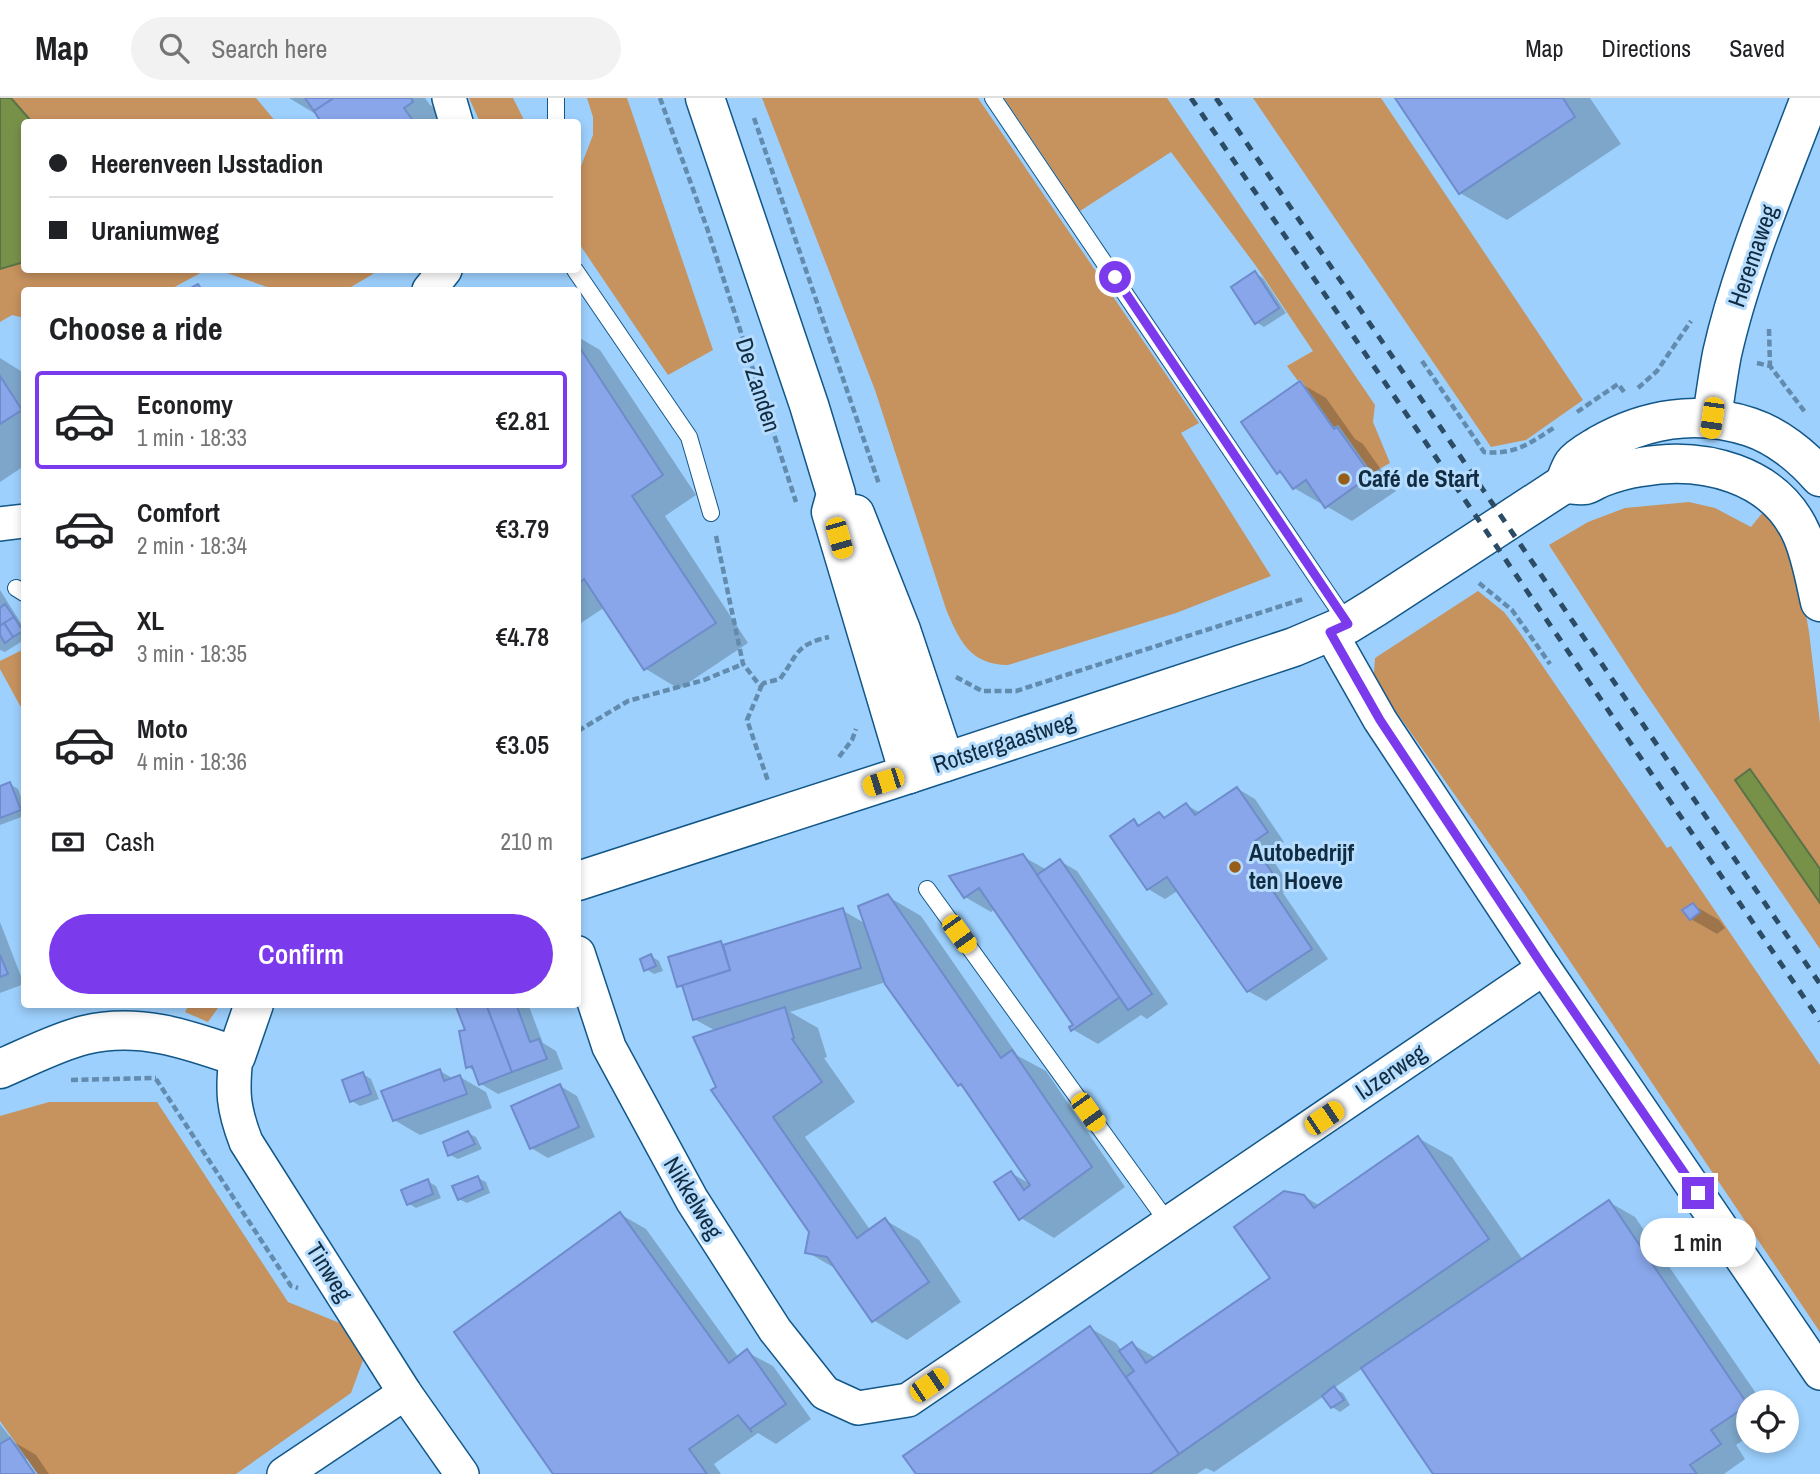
<!DOCTYPE html>
<html lang="en">
<head>
<meta charset="utf-8">
<style>
  :root { --surface:#fff; --page:#f2f2f2; --text:#202124; --muted:#757577; --line:#e0e0e0; --accent:#7c3aed }
  body { margin:0; font-family:"Archivo Narrow",sans-serif; background:var(--page); color:var(--text); height:100vh; display:flex; flex-direction:column; font-size:26px; white-space:nowrap }
  * { box-sizing:border-box; margin:0 }
  p { font-size:23px; color:var(--muted) }
  .icon { flex:none; width:38px; height:38px; fill:none; stroke:currentColor; stroke-width:2; stroke-linecap:round; stroke-linejoin:round }
  .map { position:relative; flex:1; overflow:hidden }
  .panel { position:absolute; left:21px; top:189px; width:560px; height:721px; display:flex; flex-direction:column; background:var(--surface); border-radius:7px; box-shadow:0 4px 10px #0003 }
  .panel>* { flex:none }
  .top-card { position:absolute; left:21px; top:21px; width:560px; height:154px; border-radius:7px; box-shadow:0 4px 10px #0003; display:grid; align-content:center; height:154px; padding:0 28px; background:var(--surface) }
  .tools { position:absolute; left:1736px; top:1292px; display:grid; gap:14px }
  .tools a { display:grid; place-items:center; width:63px; height:63px; border-radius:50%; background:var(--surface); box-shadow:0 4px 10px #0003; font-size:35px }
  .end { position:absolute; width:32px; height:32px; margin:-16px; border:9px solid #7c3aed; background:#fff; box-shadow:0 0 0 4px #fff }
  .from { border-radius:50% }
  .bubble { position:absolute; height:49px; border-radius:24px; background:var(--surface); box-shadow:0 4px 10px #0003; font-size:23px; font-weight:600; line-height:49px; text-align:center }
  .car { position:absolute; width:21px; height:42px; margin:-21px -10px; border-radius:9px; box-shadow:0 0 5px 2px #0007; background:linear-gradient(#f5c518 24%,#345 0 40%,#f5c518 0 76%,#345 0 86%,#f5c518 0) }
  .top-card b { display:flex; align-items:center; gap:24px; height:66px; font-size:26px }
  .top-card b+b { border-top:2px solid var(--line) }
  .top-card i { width:18px; height:18px; background:var(--text) }
  ul { padding:0; list-style:none }
  li { display:flex; align-items:center; gap:21px; height:98px; margin:0 14px 10px; padding:0 14px; border:4px solid transparent; border-radius:7px }
  li div { flex:1 }
  li b { display:block; font-size:26px }
  li em { font-style:normal; font-weight:600 }
  li.selected { border-color:var(--accent) }
  li>.icon { width:63px; height:63px; stroke-width:1.5 }
  h2 { padding:0 28px; font-size:32px; line-height:84px }
  .pay { display:flex; align-items:center; gap:18px; height:77px; padding:0 28px; font-size:26px }
  .pay p { margin-inline-start:auto }
  .action { display:flex; gap:14px; margin-top:auto; padding:14px 28px }
  .action a { flex:1; height:80px; border-radius:42px; background:var(--accent); color:#fff; font-size:28px; font-weight:600; line-height:80px; text-align:center }
  header { display:flex; align-items:center; gap:42px; box-sizing:border-box; height:98px; padding:0 35px; background:var(--surface); border-bottom:2px solid var(--line) }
  header strong { font-size:33px }
  nav { display:flex; gap:38px; margin-inline-start:auto; font-size:24px }
  .search { width:490px; height:63px; background:var(--page); display:flex; align-items:center; gap:18px; box-sizing:border-box; padding:0 24px; border-radius:38px; color:var(--muted); font-size:26px }
  .map>svg:first-child { display:block }
  .green { fill:#c6925e }
  .water { fill:#789149; stroke:#597347; stroke-width:2 }
  .shadow { fill:#0003 }
  .building { fill:#88a6e9; stroke:#6e8bcb; stroke-width:2 }
  .lines { fill:none; stroke-linecap:round; stroke-linejoin:round }
  .service-casing { stroke:#125788; stroke-width:18 }
  .minor-casing { stroke:#125788; stroke-width:36 }
  .tertiary-casing { stroke:#125788; stroke-width:41 }
  .secondary-casing { stroke:#125788; stroke-width:41 }
  .path { stroke:#628bae; stroke-width:4.5; stroke-dasharray:7 3.5; stroke-linecap:butt }
  .service { stroke:#fff; stroke-width:16 }
  .minor { stroke:#fff; stroke-width:33 }
  .tertiary { stroke:#fff; stroke-width:38 }
  .secondary { stroke:#fff; stroke-width:38 }
  .rail { stroke:#2c4b65; stroke-width:5; stroke-dasharray:9 9; stroke-linecap:butt }
  .route { stroke:#7c3aed; stroke-width:9 }
  .poi-dot { fill:#975e1a; stroke:#b6dcfe; stroke-width:2.5 }
  .labels { text-anchor:middle; stroke-width:6; stroke-linejoin:round; paint-order:stroke }
  .street-label { font-size:24px; fill:#112c41; stroke:#b6dcfe }
  .poi-label { font-size:24px; font-weight:bold; fill:#112c41; stroke:#b6dcfe; text-anchor:start }
</style>
</head>
<body>
<header>
<strong>Map</strong>
<div class="search"><svg class="icon" aria-label="search" viewBox="0 0 24 24"><circle cx="10" cy="10" r="6"/><path d="M15 15l6 6"/></svg>Search here</div>
<nav><a>Map</a><a>Directions</a><a>Saved</a></nav>
</header>
<div class="map">
<svg width="1820" height="1376" viewBox="0 0 1820 1376">
  <rect width="100%" height="100%" fill="#9dd0fd"/>
  <g class="green">
    <polygon points="0,0 256,0 276,24 24,24 24,172 206,172 169,192 24,192 24,220 12,217 0,224"/>
    <polygon points="469,0 513,0 525,24 480,24"/>
    <polygon points="587,0 627,0 713,252 668,277 578,144 578,76 593,37 593,19"/>
    <path d="M762 0H978L1199 325 1181 335 1271 478 1176 515 1008 567C970 567 959 542 946 511L875 292Z"/>
    <polygon points="1004,0 1167,0 1375,307 1373,324 1390,365 1372,375 1338,327 1334,329 1300,281 1298,283 1287,268 1313,253 1256,168 1171,54 1080,113"/>
    <polygon points="1253,0 1381,0 1583,302 1526,342 1491,349"/>
    <polygon points="218,172 375,172 373,176 346,192 276,192"/>
    <polygon points="1689,404 1715,410 1751,429 1763,414 1775,424 1797,465 1809,534 1820,625 1820,771 1750,671 1735,682 1820,805 1820,851 1637,583 1549,447 1588,424 1625,410"/>
    <polygon points="1478,493 1504,514 1520,535 1667,750 1671,748 1820,967 1820,1234 1522,792 1378,588 1374,575 1375,560"/>
    <polygon points="24,551 24,615 0,571 0,563"/>
    <polygon points="189,907 189,906 220,907 208,924 185,914"/>
    <polygon points="49,1004 157,1004 288,1204 347,1228 366,1254 351,1295 236,1376 38,1376 0,1323 0,1018"/>
  </g>
  <g class="water">
    <polygon points="0,0 11,0 32,24 24,24 24,164 0,171"/>
    <polygon points="1750,671 1820,771 1820,805 1735,682"/>
  </g>
  <g class="shadow">
    <polygon points="289,0 425,0 430,7 452,20 455,24 324,24 319,18"/>
    <polygon points="1397,0 1590,0 1621,46 1507,122 1460,95"/>
    <polygon points="1255,175 1263,180 1286,215 1264,229 1256,224"/>
    <polygon points="578,239 600,252 696,397 665,418 748,545 679,591 646,571 605,509 578,527"/>
    <polygon points="0,260 24,275 24,368 0,384"/>
    <polygon points="1300,285 1326,300 1355,341 1363,346 1396,393 1352,423 1326,408 1323,403 1320,405 1294,390 1287,380 1278,374"/>
    <polygon points="0,492 24,530 24,542 5,554 0,552"/>
    <polygon points="10,686 18,691 24,708 24,718 0,727 0,690"/>
    <polygon points="1238,691 1255,701 1284,744 1268,755 1291,789 1283,795 1328,861 1266,903 1248,893 1179,792 1165,801 1148,791 1134,724 1142,728 1159,716 1166,720 1186,707 1201,715"/>
    <polygon points="1022,758 1047,772 1060,763 1077,773 1168,906 1147,921 1141,917 1098,946 1072,931 1075,927 996,810 991,814 965,799"/>
    <polygon points="887,798 921,818 1018,958 1046,973 1125,1089 1054,1140 1021,1120 1011,1075 1032,1087 966,991 959,987 886,884 790,914 818,930 827,959 824,960 855,1004 805,1039 871,1133 885,1122 919,1142 961,1204 907,1242 873,1222 838,1172 807,1154 811,1134 718,989 716,933 694,921 685,892 679,888 721,845 726,848 842,812 866,826"/>
    <polygon points="1693,807 1719,822 1725,830 1717,836 1691,821"/>
    <polygon points="0,824 24,886 0,895"/>
    <polygon points="651,858 659,863 663,873 654,876 646,871"/>
    <polygon points="457,906 528,906 543,945 556,953 563,971 498,996 481,986 476,974 468,969 467,933"/>
    <polygon points="440,973 454,981 460,979 486,994 492,1010 420,1037 394,1022"/>
    <polygon points="363,976 371,981 379,1001 360,1008 352,1003"/>
    <polygon points="560,988 577,998 595,1039 548,1060 531,1050"/>
    <polygon points="468,1035 476,1039 482,1051 458,1061 450,1057"/>
    <polygon points="1418,1040 1452,1059 1523,1162 1609,1104 1635,1119 1762,1304 1748,1304 1748,1339 1736,1347 1745,1361 1724,1376 1435,1376 1363,1270 1334,1290 1343,1295 1350,1307 1340,1314 1332,1309 1324,1298 1214,1374 1206,1370 1197,1376 918,1376 1090,1230 1116,1245 1122,1253 1132,1246 1156,1260 1272,1180 1304,1098 1320,1108"/>
    <polygon points="478,1080 486,1084 490,1095 467,1105 459,1101"/>
    <polygon points="427,1083 436,1088 441,1100 416,1110 408,1105"/>
    <polygon points="620,1116 646,1131 739,1260 747,1254 773,1268 811,1321 776,1346 758,1335 714,1366 721,1376 555,1376"/>
    <polygon points="0,1326 14,1344 36,1357 49,1376 37,1376 27,1361 22,1361 33,1376 0,1376"/>
  </g>
  <g class="building">
    <polygon points="305,0 334,0 314,13"/>
    <polygon points="334,0 411,0 413,4 404,10 414,24 321,24 314,13"/>
    <polygon points="1395,0 1563,0 1575,19 1459,96"/>
    <polygon points="1255,173 1279,210 1255,226 1231,189"/>
    <polygon points="198,186 202,192 187,192"/>
    <polygon points="578,247 663,377 632,398 716,525 644,572 584,481 578,486"/>
    <polygon points="0,278 22,312 0,326"/>
    <polygon points="1300,283 1334,331 1337,329 1371,377 1325,410 1306,382 1293,391 1280,373 1277,376 1241,324"/>
    <polygon points="5,506 14,519 0,528 0,510"/>
    <polygon points="14,519 23,533 13,539 4,525"/>
    <polygon points="4,525 13,539 5,545 0,537 0,528"/>
    <polygon points="10,684 21,712 0,720 0,688"/>
    <polygon points="1237,689 1268,734 1252,745 1275,779 1267,784 1312,851 1247,894 1167,779 1147,792 1110,738 1134,721 1138,728 1159,714 1164,720 1186,705 1195,717"/>
    <polygon points="1023,756 1120,899 1071,933 1069,929 1073,927 979,790 964,800 949,778"/>
    <polygon points="1060,761 1152,896 1128,912 1037,777"/>
    <polygon points="888,796 1001,960 1012,952 1092,1069 1019,1122 994,1084 1011,1073 1024,1092 1030,1087 961,986 958,988 885,886 858,808"/>
    <polygon points="1693,805 1700,814 1690,822 1682,812"/>
    <polygon points="843,810 861,870 693,922 682,887 730,872 723,847"/>
    <polygon points="721,843 730,872 677,889 668,859"/>
    <polygon points="651,856 656,868 644,873 640,861"/>
    <polygon points="0,857 8,876 0,879"/>
    <polygon points="455,906 486,906 512,974 479,987 472,968 466,970 459,933 465,932"/>
    <polygon points="486,906 516,906 530,944 539,941 547,961 512,974"/>
    <polygon points="785,909 794,940 792,941 822,984 773,1019 857,1140 885,1120 929,1184 872,1224 827,1159 805,1155 809,1134 711,992 716,989 693,939"/>
    <polygon points="440,971 444,983 460,977 467,996 393,1023 381,993"/>
    <polygon points="363,974 371,996 350,1004 342,982"/>
    <polygon points="560,986 579,1029 530,1051 511,1008"/>
    <polygon points="468,1033 475,1046 448,1058 443,1044"/>
    <polygon points="1418,1038 1489,1141 1179,1356 1126,1279 1134,1273 1119,1253 1132,1244 1146,1265 1270,1180 1234,1129 1284,1093 1304,1097 1314,1110"/>
    <polygon points="478,1078 483,1091 458,1102 452,1088"/>
    <polygon points="428,1081 433,1096 407,1107 401,1092"/>
    <polygon points="1609,1102 1748,1307 1711,1332 1721,1346 1690,1367 1697,1376 1433,1376 1361,1270"/>
    <polygon points="620,1114 729,1265 747,1251 786,1306 750,1331 752,1334 738,1317 689,1351 707,1376 553,1376 454,1234"/>
    <polygon points="1090,1228 1179,1356 1150,1376 916,1376 903,1358"/>
    <polygon points="1334,1288 1344,1302 1331,1310 1322,1298"/>
    <polygon points="10,1340 35,1376 0,1376 0,1346"/>
  </g>
  <g class="lines">
    <defs>
      <g id="service">
        <polyline points="993,0 1348,526"/>
        <polyline points="556,24 556,0"/>
        <polyline points="575,172 689,339 711,415"/>
        <polyline points="16,490 24,495"/>
        <polyline points="927,791 1169,1126"/>
      </g>
      <g id="minor">
        <polyline points="449,0 456,24"/>
        <polyline points="429,192 445,172"/>
        <polyline points="0,426 24,423"/>
        <polyline points="1330,534 1380,622 1544,870 1820,1275"/>
        <polyline points="578,855 609,949 692,1102 775,1232 825,1295 858,1310 908,1302 1544,870"/>
        <path d="M236 958C232 994 233 1010 246 1044L405 1295 462 1376"/>
        <polyline points="284,1376 405,1295"/>
      </g>
      <g id="tertiary">
        <path d="M1712 320C1715 299 1718 277 1722 256 1741 171 1779 82 1810 0"/>
        <polyline points="578,783 909,676"/>
        <path d="M0 971C26 960 59 943 85 937 138 924 187 941 236 958L254 906"/>
      </g>
      <g id="secondary">
        <path d="M705 0 809 307 836 396 831 414 909 676 1294 549 1348 526 1374 510 1564 386C1567 380 1569 372 1573 366 1579 358 1591 352 1599 347 1646 320 1698 312 1750 329 1777 338 1802 358 1820 379"/>
        <path d="M1564 386C1571 386 1579 388 1585 387 1590 386 1595 382 1600 380 1613 375 1627 371 1641 369 1702 358 1775 375 1802 437 1811 458 1815 482 1820 504"/>
        <polyline points="855,416 901,532 945,664"/>
      </g>
    </defs>
    <use href="#service" class="service-casing"/>
    <use href="#minor" class="minor-casing"/>
    <use href="#tertiary" class="tertiary-casing"/>
    <use href="#secondary" class="secondary-casing"/>
    <g class="path">
      <polyline points="660,0 707,130 796,404"/>
      <polyline points="754,20 879,386"/>
      <polyline points="1769,231 1770,268"/>
      <path d="M1422 263 1484 354C1516 357 1530 345 1555 329"/>
      <polyline points="1757,265 1770,268 1805,314"/>
      <polyline points="1638,290 1657,273 1691,223"/>
      <polyline points="1577,314 1618,286 1625,295"/>
      <polyline points="716,438 743,566 761,589 747,622 768,683"/>
      <polyline points="1479,485 1512,512 1550,566"/>
      <polyline points="956,579 982,593 1016,593 1303,501"/>
      <path d="M761 588 764 585 780 581C799 555 795 547 829 539"/>
      <polyline points="578,633 628,603 704,582 743,566"/>
      <polyline points="839,659 852,642 856,631"/>
      <polyline points="156,981 291,1188 298,1190"/>
      <polyline points="71,982 156,980"/>
    </g>
    <use href="#service" class="service"/>
    <use href="#minor" class="minor"/>
    <use href="#tertiary" class="tertiary"/>
    <use href="#secondary" class="secondary"/>
    <g class="rail">
      <polyline points="1191,0 1820,923"/>
      <polyline points="1216,0 1820,886"/>
    </g>
  </g>
  <g class="lines">
    <polyline class="route" points="1115,179 1348,526 1330,534 1380,622 1544,870 1698,1095"/>
  </g>
  <g class="poi-dot">
    <circle cx="1344" cy="381" r="7"/>
    <circle cx="1235" cy="769" r="7"/>
  </g>
  <g class="labels">
    <g class="street-label">
      <text transform="translate(1753 158) rotate(-71)" y="8">Heremaweg</text>
      <text transform="translate(758 287) rotate(72)" y="8">De Zanden</text>
      <text transform="translate(1004 645) rotate(-18)" y="8">Rotstergaastweg</text>
      <text transform="translate(1391 974) rotate(-34)" y="8">IJzerweg</text>
      <text transform="translate(693 1100) rotate(59)" y="8">Nikkelweg</text>
      <text transform="translate(329 1174) rotate(58)" y="8">Tinweg</text>
    </g>
    <g class="poi-label">
      <text x="1358" y="389">Café de Start</text>
      <text x="1249" y="763">Autobedrijf<tspan x="1249" dy="28">ten Hoeve</tspan></text>
    </g>
  </g>
</svg>
<div class="tools">
<a><svg class="icon" aria-label="locate" viewBox="0 0 24 24"><circle cx="12" cy="12" r="6"/><path d="M12 2v4M12 18v4M2 12h4M18 12h4"/></svg></a>
</div>
<i class="end from" style="left:1115px;top:179px"></i>
<i class="end" style="left:1698px;top:1095px"></i>
<div class="bubble" style="left:1640px;top:1120px;width:116px">1 min</div>
<i class="car" style="left:1712px;top:320px;rotate:188deg"></i>
<i class="car" style="left:839px;top:440px;rotate:164deg"></i>
<i class="car" style="left:883px;top:684px;rotate:252deg"></i>
<i class="car" style="left:959px;top:836px;rotate:144deg"></i>
<i class="car" style="left:1088px;top:1014px;rotate:144deg"></i>
<i class="car" style="left:1324px;top:1020px;rotate:56deg"></i>
<i class="car" style="left:929px;top:1287px;rotate:56deg"></i>
<div class="top-card">
<b><i class="from"></i>Heerenveen IJsstadion</b>
<b><i></i>Uraniumweg</b>
</div>
<section class="panel">
<h2>Choose a ride</h2>
<ul>
<li class="selected"><svg class="icon" aria-label="car" viewBox="0 0 24 24"><path d="M5 17H2v-5l4-1 3-4h7l3 4 3 1v5h-3M9 17h6M6 11h13"/><circle cx="7" cy="17" r="2"/><circle cx="17" cy="17" r="2"/></svg><div><b>Economy</b><p>1 min · 18:33</p></div><em>€2.81</em></li>
<li><svg class="icon" aria-label="car" viewBox="0 0 24 24"><path d="M5 17H2v-5l4-1 3-4h7l3 4 3 1v5h-3M9 17h6M6 11h13"/><circle cx="7" cy="17" r="2"/><circle cx="17" cy="17" r="2"/></svg><div><b>Comfort</b><p>2 min · 18:34</p></div><em>€3.79</em></li>
<li><svg class="icon" aria-label="car" viewBox="0 0 24 24"><path d="M5 17H2v-5l4-1 3-4h7l3 4 3 1v5h-3M9 17h6M6 11h13"/><circle cx="7" cy="17" r="2"/><circle cx="17" cy="17" r="2"/></svg><div><b>XL</b><p>3 min · 18:35</p></div><em>€4.78</em></li>
<li><svg class="icon" aria-label="car" viewBox="0 0 24 24"><path d="M5 17H2v-5l4-1 3-4h7l3 4 3 1v5h-3M9 17h6M6 11h13"/><circle cx="7" cy="17" r="2"/><circle cx="17" cy="17" r="2"/></svg><div><b>Moto</b><p>4 min · 18:36</p></div><em>€3.05</em></li>
</ul>
<div class="pay"><svg class="icon" aria-label="cash" viewBox="0 0 24 24"><path d="M3 7h18v10H3z"/><circle cx="12" cy="12" r="2"/></svg>Cash<p>210 m</p></div>
<div class="action"><a>Confirm</a></div>
</section>
</div>
</body>
</html>
